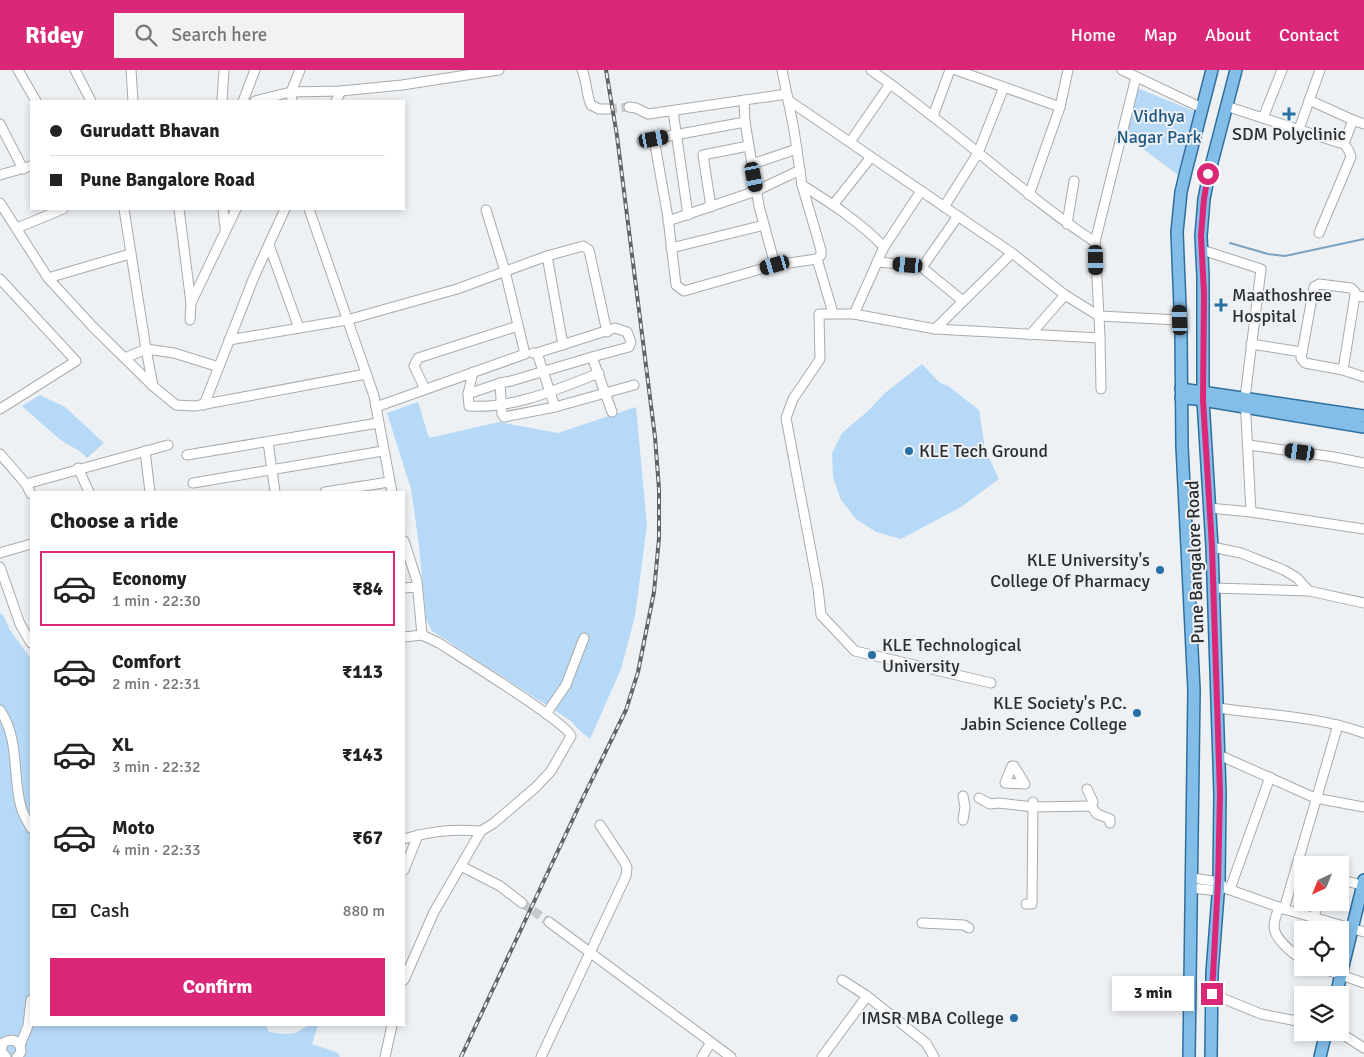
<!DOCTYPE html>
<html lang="en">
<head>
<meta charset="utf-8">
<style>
  :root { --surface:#fff; --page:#f2f2f2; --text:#222; --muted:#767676; --line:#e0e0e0; --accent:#db2777 }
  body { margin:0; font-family:Signika,sans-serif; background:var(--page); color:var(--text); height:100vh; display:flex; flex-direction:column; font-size:19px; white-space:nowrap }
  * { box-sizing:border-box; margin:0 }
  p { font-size:16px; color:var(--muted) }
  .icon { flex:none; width:28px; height:28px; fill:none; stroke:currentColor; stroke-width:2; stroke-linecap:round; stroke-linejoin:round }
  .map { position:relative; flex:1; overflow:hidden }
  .details { position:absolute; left:30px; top:421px; width:375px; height:535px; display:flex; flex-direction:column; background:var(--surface); border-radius:0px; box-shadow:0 2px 8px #0003 }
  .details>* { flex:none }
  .hud { position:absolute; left:30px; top:30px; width:375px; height:110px; border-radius:0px; box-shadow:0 2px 8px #0003; display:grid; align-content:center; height:110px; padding:0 20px; background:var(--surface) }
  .needle { width:32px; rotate:223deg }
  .tools { position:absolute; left:1294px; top:786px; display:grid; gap:10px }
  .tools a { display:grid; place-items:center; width:55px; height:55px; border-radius:0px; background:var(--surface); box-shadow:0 2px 8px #0003; font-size:25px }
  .end { position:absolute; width:22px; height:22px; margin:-11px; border:6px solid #db2777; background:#fff; box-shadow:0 0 0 2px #fff }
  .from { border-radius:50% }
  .bubble { position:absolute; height:35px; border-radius:0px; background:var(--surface); box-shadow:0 2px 8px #0003; font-size:16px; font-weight:800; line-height:35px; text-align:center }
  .car { position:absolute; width:15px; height:30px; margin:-15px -8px; border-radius:6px; box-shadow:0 0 4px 1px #0007; background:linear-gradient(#222 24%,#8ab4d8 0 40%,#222 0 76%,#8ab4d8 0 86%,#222 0) }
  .hud b { display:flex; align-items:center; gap:18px; height:48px; font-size:19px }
  .hud b+b { border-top:1px solid var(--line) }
  .hud i { width:12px; height:12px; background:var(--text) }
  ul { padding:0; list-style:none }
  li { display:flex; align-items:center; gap:15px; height:75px; margin:0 10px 8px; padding:0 10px; border:2px solid transparent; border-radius:0px }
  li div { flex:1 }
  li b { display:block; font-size:19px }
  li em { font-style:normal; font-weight:800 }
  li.current { border-color:var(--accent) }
  li>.icon { width:45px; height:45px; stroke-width:1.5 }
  h2 { padding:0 20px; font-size:22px; line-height:60px }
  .pay { display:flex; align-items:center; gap:12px; height:55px; padding:0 20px; font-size:19px }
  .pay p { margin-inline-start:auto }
  .button { display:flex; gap:10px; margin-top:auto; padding:10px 20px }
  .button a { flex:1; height:58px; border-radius:0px; background:var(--accent); color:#fff; font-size:20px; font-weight:800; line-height:58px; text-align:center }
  header { display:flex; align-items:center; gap:30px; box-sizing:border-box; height:70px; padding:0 25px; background:var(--accent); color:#fff }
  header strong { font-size:24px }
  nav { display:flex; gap:28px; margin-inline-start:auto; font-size:18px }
  .search { width:350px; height:45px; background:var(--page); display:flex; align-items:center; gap:12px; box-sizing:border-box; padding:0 18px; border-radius:0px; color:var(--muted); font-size:19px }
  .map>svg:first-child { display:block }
  .green { fill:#b6d9f8 }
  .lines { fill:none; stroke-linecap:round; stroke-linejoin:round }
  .stream { stroke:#7ca1bf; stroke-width:2 }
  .minor-tunnel { stroke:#c7cacc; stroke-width:9; stroke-dasharray:9 4.5; stroke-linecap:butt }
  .minor-casing { stroke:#a8abad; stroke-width:11 }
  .major-casing { stroke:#2f6f9d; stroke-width:14 }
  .minor { stroke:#fff; stroke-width:9 }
  .major { stroke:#83bee8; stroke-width:11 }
  .rail-casing { stroke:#626365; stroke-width:4 }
  .rail { stroke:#eef1f4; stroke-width:2; stroke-dasharray:5.5; stroke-linecap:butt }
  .route { stroke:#db2777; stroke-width:6 }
  .poi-dot { fill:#2870a4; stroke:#eef1f4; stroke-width:2 }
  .labels { text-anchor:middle; stroke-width:4; stroke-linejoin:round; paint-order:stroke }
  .park-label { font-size:18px; fill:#1e5882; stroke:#eef1f4 }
  .poi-label { font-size:18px; fill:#2c2d2e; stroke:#eef1f4; text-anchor:start }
  .street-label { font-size:18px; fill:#2c2d2e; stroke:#eef1f4 }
</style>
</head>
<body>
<header>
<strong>Ridey</strong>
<div class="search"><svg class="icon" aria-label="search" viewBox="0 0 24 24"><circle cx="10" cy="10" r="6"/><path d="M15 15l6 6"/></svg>Search here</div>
<nav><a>Home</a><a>Map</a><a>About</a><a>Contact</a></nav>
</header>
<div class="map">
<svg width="1364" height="987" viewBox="0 0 1364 987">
  <rect width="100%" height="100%" fill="#eef1f4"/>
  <g class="green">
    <polygon points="1137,18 1194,41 1178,105 1123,64"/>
    <polygon points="922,294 939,312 948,316 979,340 985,379 999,409 961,437 901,469 876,462 856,449 841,430 833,407 832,383 842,363 867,342 885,323"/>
    <path d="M40 325 65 337 104 373 87 388C80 379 70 377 61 370 48 360 35 347 22 336Z"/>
    <polygon points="418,332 429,368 499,352 558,363 636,337 647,455 635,546 621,599 590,669 578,659 571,651 432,561 426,549 419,475 411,419 387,343"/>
    <path d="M0 543 3 545 10 560 31 589V955H266L269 962C277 963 287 965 295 963 306 958 304 955 318 955L312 974 338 983 340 987H0Z"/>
  </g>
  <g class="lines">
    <polyline class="stream" points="1230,173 1268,184 1285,186 1364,169"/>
    <g class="minor-tunnel">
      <polyline points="608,39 629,37"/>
      <polyline points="522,833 549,852"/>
    </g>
    <defs>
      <g id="minor">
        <polyline points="18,0 36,31"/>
        <polyline points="75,0 91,31"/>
        <polyline points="131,0 133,31"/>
        <path d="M582 0C587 11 586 24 591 35L599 39H608"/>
        <path d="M871 0C892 15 912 30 932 46 987 88 1037 134 1095 172"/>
        <polyline points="956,0 1060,37"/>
        <polyline points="1122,0 1202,38"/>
        <polyline points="1136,7 1095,172 1099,246 1180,250"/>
        <polyline points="788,30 1012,183 1065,225 1099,246 1100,268"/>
        <polyline points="1309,30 1353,50"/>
        <polyline points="222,31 224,0"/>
        <polyline points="243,31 255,0"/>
        <polyline points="255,31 291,22 341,21 402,15 499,0"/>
        <polyline points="292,31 291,22 300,0"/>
        <polyline points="336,31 341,21"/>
        <polyline points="1226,36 1340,73 1345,71 1353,50 1364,54"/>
        <polyline points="629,37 636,38 648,44 787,24"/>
        <polyline points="673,41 688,145"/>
        <polyline points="933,46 950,0"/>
        <polyline points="1263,48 1282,0"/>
        <polyline points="745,52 759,136 775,195 817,189 821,185 821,180 802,115 794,60 782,0"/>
        <polyline points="0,54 23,99"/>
        <polyline points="1299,59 1320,0"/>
        <polyline points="654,69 668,148 676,215 684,221 775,195"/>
        <polyline points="642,71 745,52 744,30"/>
        <polyline points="850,72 890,14"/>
        <polyline points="752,94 797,79"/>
        <polyline points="0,105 31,96"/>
        <path d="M802 115C831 133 860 152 884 177L854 244"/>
        <polyline points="1029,125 1060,37 1068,0"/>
        <polyline points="0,133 48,208 93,257 153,316 176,335 195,336 366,304"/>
        <polyline points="833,135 871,87"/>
        <polyline points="711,137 703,85 748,76"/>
        <polyline points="944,137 978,83 1004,17"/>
        <polyline points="124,139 146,279 153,316"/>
        <polyline points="179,139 191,233"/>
        <polyline points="223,139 225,158"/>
        <polyline points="309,139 374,326 392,422"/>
        <polyline points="958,146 923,196 925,200 963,231"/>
        <polyline points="668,151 756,121 800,100"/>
        <polyline points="1067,154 1074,111"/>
        <polyline points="17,158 63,139"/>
        <polyline points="1319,163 1351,87 1349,81 1343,72"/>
        <polyline points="269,175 299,258"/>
        <polyline points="884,177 921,121"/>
        <polyline points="671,178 764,155"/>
        <polyline points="1202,180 1261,199 1245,328 1251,442"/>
        <polyline points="547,186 563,275"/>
        <polyline points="817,189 833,243"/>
        <polyline points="877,192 923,196"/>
        <polyline points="48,208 130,184"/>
        <polyline points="0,209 76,291 0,339"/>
        <polyline points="1355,225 1355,222 1351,218 1319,214 1314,217 1301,288 1305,293 1343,300 1364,307"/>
        <polyline points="190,250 191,233 236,139"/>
        <polyline points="935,259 1100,268 1101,319"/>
        <polyline points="1030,265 1065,225"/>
        <polyline points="229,270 347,250 457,219 547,186 583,176 589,180 607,262"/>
        <polyline points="1251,274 1302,282"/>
        <polyline points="533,283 537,283 555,337 634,315"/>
        <polyline points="537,283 615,258 627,262 631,272 629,277 592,287 612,342"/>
        <polyline points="125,288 146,279 174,283 219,297"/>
        <polyline points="1343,300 1355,225 1364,227"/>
        <polyline points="473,302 468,324 500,313 511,311 592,287"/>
        <polyline points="500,313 502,344 504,347 555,337"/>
        <polyline points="425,319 414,296 418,288 518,256"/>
        <path d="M468 324 469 336C514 339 558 319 599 303"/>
        <polyline points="204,335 254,207 285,139"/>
        <polyline points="376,337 525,284 505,201 486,140"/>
        <polyline points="268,372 275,422"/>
        <polyline points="1249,375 1334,387 1364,393"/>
        <polyline points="145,381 150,422"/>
        <polyline points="0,384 26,414 168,375"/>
        <polyline points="187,385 378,353"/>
        <polyline points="78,398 89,422"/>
        <polyline points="193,413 383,381"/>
        <polyline points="26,414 31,424"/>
        <polyline points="325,422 389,412"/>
        <polyline points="1209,438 1251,442 1364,459"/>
        <polyline points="404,471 417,511 422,565"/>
        <polyline points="1212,477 1241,483 1284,500 1297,508 1309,521"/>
        <polyline points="0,483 31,474"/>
        <polyline points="0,497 20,554 31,573"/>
        <polyline points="404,518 417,517"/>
        <polyline points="1214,518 1309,521 1364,533"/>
        <path d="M404 567 422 565 439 573C459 586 566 652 571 666L551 701 536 717 494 753 481 761 434 842 404 910"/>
        <polyline points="991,613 855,581 821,545 818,518 786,348 793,329 820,289 819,244 854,244 935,259 1012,183"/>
        <path d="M1218 638C1266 645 1318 646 1364 663"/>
        <path d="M0 640C20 670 12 704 21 737 23 745 28 752 31 758"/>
        <polyline points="546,644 566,615 584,568"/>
        <polyline points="1219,685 1315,728 1364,737"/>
        <polygon points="1012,696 1014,696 1025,714 1005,713"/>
        <polyline points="1087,719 1093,732 1091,736"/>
        <polyline points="963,726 965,737 963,750"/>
        <polyline points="979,728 990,734 999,733 1033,737"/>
        <polyline points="1033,737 1091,736 1097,744 1110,749 1110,753"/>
        <path d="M404 769C432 761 451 759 481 761"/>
        <polyline points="461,796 500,816 522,833"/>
        <polyline points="404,800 418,765"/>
        <polyline points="1193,808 1219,812 1225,818 1284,839 1364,862"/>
        <polyline points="1340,809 1364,816"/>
        <polyline points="1192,818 1218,821 1222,819"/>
        <polyline points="1230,819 1270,707"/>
        <polyline points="1026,834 1032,834 1033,732"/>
        <path d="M1279 837C1277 843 1274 850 1274 857 1275 870 1293 883 1302 890"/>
        <polyline points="1284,839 1338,655"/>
        <polyline points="1314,848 1318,832"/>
        <polyline points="549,852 731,987"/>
        <polyline points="922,853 964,855 969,858"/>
        <polyline points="1321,898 1364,913"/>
        <polyline points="842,910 867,926 926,973 934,987"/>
        <polyline points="1212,924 1261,944 1302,952"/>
        <polyline points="1339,962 1364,978"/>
        <path d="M6 987 1 981 3 973C9 969 15 969 20 975"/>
        <polyline points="17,987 21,982 20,975 28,956 31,930"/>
        <polyline points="385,987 392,955"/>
        <polyline points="541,987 626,806 627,798 625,793 600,755"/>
        <polyline points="702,987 711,972"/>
        <polyline points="822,987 867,926"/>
      </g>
      <g id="major">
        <polyline points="1181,319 1364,346"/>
        <polyline points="1181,328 1196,329 1364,357"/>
        <polyline points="1336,925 1364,810"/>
        <polyline points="1189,987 1194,620 1182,376 1181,263 1177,162 1181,122 1186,101 1212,0"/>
        <polyline points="1211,987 1212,903 1219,812 1220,724 1212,477 1203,330 1203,206 1201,166 1204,129 1209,104 1236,0"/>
        <polyline points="1320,987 1326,962"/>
      </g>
    </defs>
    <use href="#minor" class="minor-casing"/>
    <use href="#major" class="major-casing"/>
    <use href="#minor" class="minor"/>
    <use href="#major" class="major"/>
    <defs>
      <polyline id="rail" points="461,987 580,734 626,640 638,602 654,522 659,468 659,419 655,367 617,66 606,0"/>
    </defs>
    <use href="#rail" class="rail-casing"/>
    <use href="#rail" class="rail"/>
  </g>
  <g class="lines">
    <polyline class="route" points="1208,104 1204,129 1201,166 1204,223 1203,330 1212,477 1220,724 1218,812 1212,924"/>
  </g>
  <g class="poi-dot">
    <path d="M1286.5 36.5h5v5h5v5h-5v5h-5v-5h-5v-5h5z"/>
    <path d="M1218.5 227.5h5v5h5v5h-5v5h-5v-5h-5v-5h5z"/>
    <circle cx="909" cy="381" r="5"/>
    <circle cx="1160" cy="500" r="5"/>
    <circle cx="872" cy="585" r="5"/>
    <circle cx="1137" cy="643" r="5"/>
    <circle cx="1014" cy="948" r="5"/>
  </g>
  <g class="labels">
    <g class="park-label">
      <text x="1159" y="52">Vidhya<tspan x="1159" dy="21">Nagar Park</tspan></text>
    </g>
    <g class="poi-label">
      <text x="1289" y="70" text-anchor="middle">SDM Polyclinic</text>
      <text x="1232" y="231">Maathoshree<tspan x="1232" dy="21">Hospital</tspan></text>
      <text x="919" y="387">KLE Tech Ground</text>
      <text x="1150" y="496" text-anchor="end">KLE University's<tspan x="1150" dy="21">College Of Pharmacy</tspan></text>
      <text x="882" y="581">KLE Technological<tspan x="882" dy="21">University</tspan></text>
      <text x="1127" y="639" text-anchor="end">KLE Society's P.C.<tspan x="1127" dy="21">Jabin Science College</tspan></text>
      <text x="1004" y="954" text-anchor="end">IMSR MBA College</text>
    </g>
    <g class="street-label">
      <text transform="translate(1195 492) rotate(-92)" y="6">Pune Bangalore Road</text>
    </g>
  </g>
</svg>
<div class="tools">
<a><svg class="needle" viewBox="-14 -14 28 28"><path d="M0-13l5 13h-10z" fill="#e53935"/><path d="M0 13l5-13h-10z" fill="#767676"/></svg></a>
<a><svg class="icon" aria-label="locate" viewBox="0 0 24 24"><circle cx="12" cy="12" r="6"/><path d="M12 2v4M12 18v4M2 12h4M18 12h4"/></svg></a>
<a><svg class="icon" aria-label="layers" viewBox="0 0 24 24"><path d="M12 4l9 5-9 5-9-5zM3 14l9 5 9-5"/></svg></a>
</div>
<i class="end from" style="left:1208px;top:104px"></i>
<i class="end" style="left:1212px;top:924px"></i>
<div class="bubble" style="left:1112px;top:906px;width:82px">3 min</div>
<i class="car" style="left:654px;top:69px;rotate:80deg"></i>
<i class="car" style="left:754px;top:107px;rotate:169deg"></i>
<i class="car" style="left:1096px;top:190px;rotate:179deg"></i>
<i class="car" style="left:775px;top:195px;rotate:254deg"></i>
<i class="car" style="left:908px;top:195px;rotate:275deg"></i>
<i class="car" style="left:1180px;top:250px;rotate:358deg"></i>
<i class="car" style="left:1300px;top:382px;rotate:278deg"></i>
<div class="hud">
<b><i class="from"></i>Gurudatt Bhavan</b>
<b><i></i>Pune Bangalore Road</b>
</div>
<section class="details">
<h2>Choose a ride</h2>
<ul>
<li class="current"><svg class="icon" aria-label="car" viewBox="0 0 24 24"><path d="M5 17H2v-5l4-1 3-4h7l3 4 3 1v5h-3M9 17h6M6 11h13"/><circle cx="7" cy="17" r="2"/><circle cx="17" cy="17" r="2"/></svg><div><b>Economy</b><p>1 min · 22:30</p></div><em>₹84</em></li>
<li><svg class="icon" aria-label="car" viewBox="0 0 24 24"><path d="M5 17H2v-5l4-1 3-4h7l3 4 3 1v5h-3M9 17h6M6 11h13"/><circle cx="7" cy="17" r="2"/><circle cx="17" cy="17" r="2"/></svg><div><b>Comfort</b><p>2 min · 22:31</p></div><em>₹113</em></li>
<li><svg class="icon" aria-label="car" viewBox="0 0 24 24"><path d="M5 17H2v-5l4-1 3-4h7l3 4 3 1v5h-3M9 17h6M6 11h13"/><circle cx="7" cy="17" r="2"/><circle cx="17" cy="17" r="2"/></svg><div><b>XL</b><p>3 min · 22:32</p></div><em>₹143</em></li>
<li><svg class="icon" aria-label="car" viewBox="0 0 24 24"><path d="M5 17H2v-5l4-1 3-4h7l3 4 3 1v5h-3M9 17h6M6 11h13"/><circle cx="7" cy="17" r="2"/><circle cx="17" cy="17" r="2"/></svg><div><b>Moto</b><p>4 min · 22:33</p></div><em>₹67</em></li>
</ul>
<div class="pay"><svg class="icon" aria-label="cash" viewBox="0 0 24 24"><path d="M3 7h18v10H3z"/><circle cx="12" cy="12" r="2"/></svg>Cash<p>880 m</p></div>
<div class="button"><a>Confirm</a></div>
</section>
</div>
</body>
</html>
